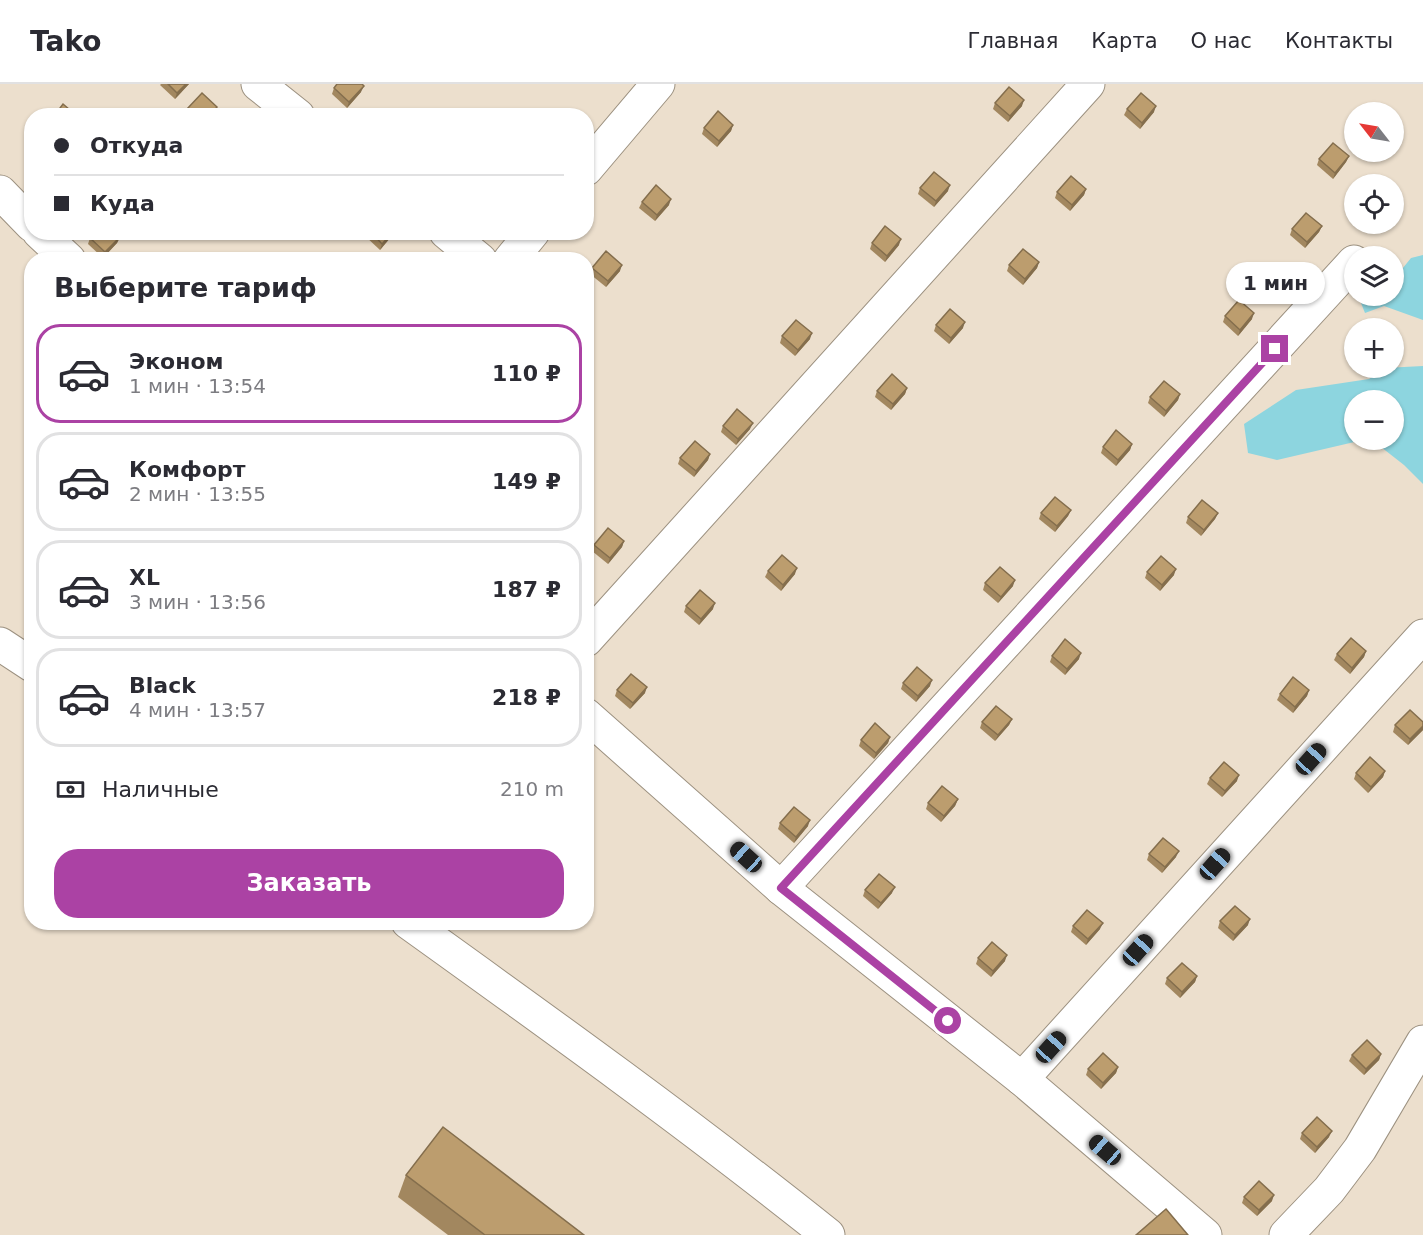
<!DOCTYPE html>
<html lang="ru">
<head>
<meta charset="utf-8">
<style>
  :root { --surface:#fff; --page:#f2f2f3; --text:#2b2b33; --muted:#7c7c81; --line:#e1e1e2; --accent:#ab42a4 }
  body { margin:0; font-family:"DejaVu Sans",sans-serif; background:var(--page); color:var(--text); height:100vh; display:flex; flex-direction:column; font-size:22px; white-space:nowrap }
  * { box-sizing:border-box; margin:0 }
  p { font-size:20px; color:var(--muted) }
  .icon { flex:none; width:33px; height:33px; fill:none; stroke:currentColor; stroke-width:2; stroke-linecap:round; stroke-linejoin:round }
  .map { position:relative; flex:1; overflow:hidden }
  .panel { position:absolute; left:24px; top:168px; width:570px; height:678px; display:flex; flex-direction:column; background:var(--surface); border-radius:24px; box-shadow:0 2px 4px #0004 }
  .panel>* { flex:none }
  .guide { position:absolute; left:24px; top:24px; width:570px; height:132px; border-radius:24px; box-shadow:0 2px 4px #0004; display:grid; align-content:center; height:132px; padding:0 30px; background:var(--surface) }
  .needle { width:39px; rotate:301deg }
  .fabs { position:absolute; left:1344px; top:18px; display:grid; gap:12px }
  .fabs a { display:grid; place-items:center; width:60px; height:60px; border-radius:50%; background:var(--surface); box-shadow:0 2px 4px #0004; font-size:30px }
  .end { position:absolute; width:27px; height:27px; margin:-14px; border:8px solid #ab42a4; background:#fff; box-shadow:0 0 0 3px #fff }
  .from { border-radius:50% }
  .bubble { position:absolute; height:42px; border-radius:21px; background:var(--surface); box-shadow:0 2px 4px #0004; font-size:20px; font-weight:700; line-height:42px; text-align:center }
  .car { position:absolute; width:18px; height:36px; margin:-18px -9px; border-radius:8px; box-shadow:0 0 4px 2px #0007; background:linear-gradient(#222 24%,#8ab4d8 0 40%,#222 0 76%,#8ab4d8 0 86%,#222 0) }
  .guide b { display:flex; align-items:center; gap:21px; height:57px; font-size:22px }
  .guide b+b { border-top:2px solid var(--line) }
  .guide i { width:15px; height:15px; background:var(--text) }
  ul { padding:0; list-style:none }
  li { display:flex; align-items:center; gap:18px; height:99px; margin:0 12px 9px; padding:0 18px; border:3px solid var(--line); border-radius:24px }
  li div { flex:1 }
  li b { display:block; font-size:22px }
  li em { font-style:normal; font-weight:700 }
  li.active { border-color:var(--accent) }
  li>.icon { width:54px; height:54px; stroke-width:1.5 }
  h2 { padding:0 30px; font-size:27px; line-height:72px }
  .pay { display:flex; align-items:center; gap:15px; height:66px; padding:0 30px; font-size:22px }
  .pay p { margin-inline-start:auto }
  .cta { display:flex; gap:12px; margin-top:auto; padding:12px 30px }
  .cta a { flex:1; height:69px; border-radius:24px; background:var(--accent); color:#fff; font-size:24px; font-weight:700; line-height:69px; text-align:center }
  header { display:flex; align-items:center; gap:36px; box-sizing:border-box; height:84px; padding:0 30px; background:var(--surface); border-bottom:2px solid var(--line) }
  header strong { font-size:28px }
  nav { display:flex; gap:33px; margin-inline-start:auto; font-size:21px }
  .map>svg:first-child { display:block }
  .water { fill:#8dd5df }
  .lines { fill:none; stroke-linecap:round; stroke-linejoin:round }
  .minor-casing { stroke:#9c9180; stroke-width:35 }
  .minor { stroke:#fff; stroke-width:33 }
  .wall { fill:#a2875f }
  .shaded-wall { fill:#846e4d }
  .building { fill:#bc9d6e; stroke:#846e4d; stroke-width:1.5 }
  .route { stroke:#ab42a4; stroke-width:8 }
</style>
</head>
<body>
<header>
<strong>Tako</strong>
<nav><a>Главная</a><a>Карта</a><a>О нас</a><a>Контакты</a></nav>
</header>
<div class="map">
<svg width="1423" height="1151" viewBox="0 0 1423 1151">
  <rect width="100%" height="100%" fill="#ecdfcd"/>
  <g class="water">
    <polygon points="1423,171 1423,236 1384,222 1365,229 1361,219 1369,212 1394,212 1394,195 1411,174"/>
    <polygon points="1423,282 1423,400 1404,381 1372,356 1394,356 1394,316 1354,316 1354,356 1363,356 1277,376 1248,369 1244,340 1296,306 1369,295 1385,284"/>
  </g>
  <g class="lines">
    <defs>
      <g id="minor">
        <polyline points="258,0 298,32"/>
        <polyline points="586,85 658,0"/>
        <polyline points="0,108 32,141"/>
        <polyline points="39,148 69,176"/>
        <polyline points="446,148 480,176"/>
        <polyline points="510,176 533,148"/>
        <polyline points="586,556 1088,0"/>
        <polyline points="0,560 32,581"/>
        <polyline points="586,631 781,804 1022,995 1205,1151"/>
        <polyline points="781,804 1354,178"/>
        <path d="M408 838C550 940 692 1042 828 1151"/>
        <polyline points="1022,995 1423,552"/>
        <polyline points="1286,1151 1329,1106 1360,1065 1423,958"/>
      </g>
    </defs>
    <use href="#minor" class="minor-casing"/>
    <use href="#minor" class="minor"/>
  </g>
  <g class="wall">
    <polygon points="161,0 189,0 175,15 160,1"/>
    <polygon points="334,4 361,8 347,24 332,10"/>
    <polygon points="995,19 1022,22 1008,38 993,25"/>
    <polygon points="187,25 214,29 212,32 186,32 185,31"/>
    <polygon points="1127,25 1154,28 1140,45 1124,31"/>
    <polygon points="733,41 731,47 717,63 702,50 704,44"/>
    <polygon points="32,60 32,76 27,72"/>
    <polygon points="1349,72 1346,78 1333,95 1317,81 1319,75"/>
    <polygon points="920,104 948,107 934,123 918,110"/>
    <polygon points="1086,105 1084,111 1070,127 1055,114 1057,108"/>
    <polygon points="642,118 669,121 655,137 639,124"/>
    <polygon points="1322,142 1319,148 1305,164 1290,151 1292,145"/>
    <polygon points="367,148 395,148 380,166 365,152"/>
    <polygon points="120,153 117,159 103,174 88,160 90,154"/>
    <polygon points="872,159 899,161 885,178 870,165"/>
    <polygon points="1039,178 1037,184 1023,201 1007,187 1009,181"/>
    <polygon points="592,184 620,187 606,203 590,190"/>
    <polygon points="1225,232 1252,235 1238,252 1223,238"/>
    <polygon points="936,241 963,244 949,260 934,247"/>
    <polygon points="782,252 810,255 795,272 780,259"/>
    <polygon points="907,304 905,310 891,326 875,313 877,307"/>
    <polygon points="1180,310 1178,316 1164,333 1148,319 1150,313"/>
    <polygon points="723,342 750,345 736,361 721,348"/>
    <polygon points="1132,360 1130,366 1116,382 1101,369 1103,363"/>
    <polygon points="710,370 708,376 694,393 678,380 680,374"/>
    <polygon points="1071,426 1068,432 1055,448 1039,435 1041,429"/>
    <polygon points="1218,429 1215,435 1201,452 1186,439 1188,433"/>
    <polygon points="624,457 622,463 608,480 592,467 594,461"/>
    <polygon points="768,487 795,490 781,507 765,493"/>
    <polygon points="1147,488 1174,491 1160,507 1145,494"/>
    <polygon points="985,499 1013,502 998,519 983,506"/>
    <polygon points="686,522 713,525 699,541 684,528"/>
    <polygon points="1366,567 1364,573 1350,590 1334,576 1337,570"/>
    <polygon points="1052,572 1079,575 1065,591 1050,578"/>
    <polygon points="903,599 930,602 916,618 901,605"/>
    <polygon points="617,606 645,609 630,625 615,612"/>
    <polygon points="1309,606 1307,612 1293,629 1277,616 1280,610"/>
    <polygon points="1012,635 1009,641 995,657 980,644 982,638"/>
    <polygon points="1423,638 1423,646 1408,661 1393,648 1395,641"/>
    <polygon points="890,653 888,659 874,675 859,662 861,656"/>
    <polygon points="1385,687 1383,693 1368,709 1354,695 1356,689"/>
    <polygon points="1210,694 1237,697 1222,713 1207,700"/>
    <polygon points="958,715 955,722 941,738 926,725 928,719"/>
    <polygon points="780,739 808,742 794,759 778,745"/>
    <polygon points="1149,770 1176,773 1162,789 1147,776"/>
    <polygon points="865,806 892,809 878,825 863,812"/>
    <polygon points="1220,837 1248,841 1233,857 1218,844"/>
    <polygon points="1073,842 1100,845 1086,861 1071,848"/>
    <polygon points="978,874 1005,877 991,893 976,880"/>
    <polygon points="1197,892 1195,898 1180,914 1165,900 1167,894"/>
    <polygon points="1381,970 1379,976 1364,991 1349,977 1352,971"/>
    <polygon points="1118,983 1116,989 1101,1005 1086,991 1088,985"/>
    <polygon points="1302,1049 1329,1053 1315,1069 1300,1055"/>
    <polygon points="406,1091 584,1151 448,1151 398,1113"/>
    <polygon points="1244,1113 1272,1117 1257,1132 1242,1119"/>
  </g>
  <g class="shaded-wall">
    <polygon points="186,0 189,0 175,15 177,9"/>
    <polygon points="364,2 361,8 347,24 349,18"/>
    <polygon points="1024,16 1022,22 1008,38 1010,32"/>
    <polygon points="1156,22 1154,28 1140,45 1142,39"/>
    <polygon points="217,23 214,29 212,32 209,32"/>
    <polygon points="733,41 731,47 717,63 719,57"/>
    <polygon points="1349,72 1346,78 1333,95 1335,89"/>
    <polygon points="950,101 948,107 934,123 936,117"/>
    <polygon points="1086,105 1084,111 1070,127 1072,121"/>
    <polygon points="671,115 669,121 655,137 657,131"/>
    <polygon points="1322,142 1319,148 1305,164 1307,158"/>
    <polygon points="393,148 395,148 380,166 382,160"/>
    <polygon points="120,153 117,159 103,174 105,168"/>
    <polygon points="901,155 899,161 885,178 887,172"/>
    <polygon points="1039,178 1037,184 1023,201 1025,195"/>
    <polygon points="622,181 620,187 606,203 608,197"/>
    <polygon points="1254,229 1252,235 1238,252 1240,246"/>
    <polygon points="965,238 963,244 949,260 951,254"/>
    <polygon points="812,249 810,255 795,272 798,266"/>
    <polygon points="907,304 905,310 891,326 893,320"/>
    <polygon points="1180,310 1178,316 1164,333 1166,327"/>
    <polygon points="753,339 750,345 736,361 738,355"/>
    <polygon points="1132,360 1130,366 1116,382 1118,376"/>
    <polygon points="710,370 708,376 694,393 696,387"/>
    <polygon points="1071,426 1068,432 1055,448 1057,442"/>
    <polygon points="1218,429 1215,435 1201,452 1204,446"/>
    <polygon points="624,457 622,463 608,480 610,474"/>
    <polygon points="797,484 795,490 781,507 783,501"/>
    <polygon points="1176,485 1174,491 1160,507 1162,501"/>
    <polygon points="1015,496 1013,502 998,519 1001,513"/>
    <polygon points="715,519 713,525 699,541 701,535"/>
    <polygon points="1366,567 1364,573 1350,590 1352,584"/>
    <polygon points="1081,569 1079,575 1065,591 1067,585"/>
    <polygon points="932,596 930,602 916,618 918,612"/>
    <polygon points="647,603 645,609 630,625 633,619"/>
    <polygon points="1309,606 1307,612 1293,629 1295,623"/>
    <polygon points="1012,635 1009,641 995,657 998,651"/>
    <polygon points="1423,642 1423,646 1408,661 1410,655"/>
    <polygon points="890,653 888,659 874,675 876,669"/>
    <polygon points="1385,687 1383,693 1368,709 1371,703"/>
    <polygon points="1239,691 1237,697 1222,713 1225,707"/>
    <polygon points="958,715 955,722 941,738 944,732"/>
    <polygon points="810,736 808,742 794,759 796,753"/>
    <polygon points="1179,767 1176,773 1162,789 1165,783"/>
    <polygon points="895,803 892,809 878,825 881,819"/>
    <polygon points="1250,835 1248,841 1233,857 1235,851"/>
    <polygon points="1103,839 1100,845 1086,861 1088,855"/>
    <polygon points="1007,871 1005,877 991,893 993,887"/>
    <polygon points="1197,892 1195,898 1180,914 1182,908"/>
    <polygon points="1381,970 1379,976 1364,991 1366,985"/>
    <polygon points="1118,983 1116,989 1101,1005 1103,999"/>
    <polygon points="1332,1047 1329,1053 1315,1069 1317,1063"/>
    <polygon points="1274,1111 1272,1117 1257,1132 1259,1126"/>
  </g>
  <g class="building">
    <polygon points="168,0 186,0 177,9"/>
    <polygon points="337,0 362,0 364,2 349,18 334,4"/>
    <polygon points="1009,3 1024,16 1010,32 995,19"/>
    <polygon points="202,9 217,23 209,32 194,32 187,25"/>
    <polygon points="1141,9 1156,22 1142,39 1127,25"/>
    <polygon points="63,20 77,32 54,32"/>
    <polygon points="718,27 733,41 719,57 704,44"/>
    <polygon points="1333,59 1349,72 1335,89 1319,75"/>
    <polygon points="934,88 950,101 936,117 920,104"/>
    <polygon points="1071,92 1086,105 1072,121 1057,108"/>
    <polygon points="656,101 671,115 657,131 642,118"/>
    <polygon points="1306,129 1322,142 1307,158 1292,145"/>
    <polygon points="885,142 901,155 887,172 872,159"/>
    <polygon points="96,148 115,148 120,153 105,168 90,154"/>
    <polygon points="371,148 393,148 382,160"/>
    <polygon points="1023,165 1039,178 1025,195 1009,181"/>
    <polygon points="606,167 622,181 608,197 592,184"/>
    <polygon points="1239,216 1254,229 1240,246 1225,232"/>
    <polygon points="950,225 965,238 951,254 936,241"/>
    <polygon points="796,236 812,249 798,266 782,252"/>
    <polygon points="892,290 907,304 893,320 877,307"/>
    <polygon points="1164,297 1180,310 1166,327 1150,313"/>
    <polygon points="737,325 753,339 738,355 723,342"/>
    <polygon points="1116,346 1132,360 1118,376 1103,363"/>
    <polygon points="695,357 710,370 696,387 680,374"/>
    <polygon points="1055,413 1071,426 1057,442 1041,429"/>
    <polygon points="1202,416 1218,429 1204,446 1188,433"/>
    <polygon points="608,444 624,457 610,474 594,461"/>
    <polygon points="782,471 797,484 783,501 768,487"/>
    <polygon points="1161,472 1176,485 1162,501 1147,488"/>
    <polygon points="1000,483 1015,496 1001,513 985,499"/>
    <polygon points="700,506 715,519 701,535 686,522"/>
    <polygon points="1351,554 1366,567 1352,584 1337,570"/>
    <polygon points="1065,555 1081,569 1067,585 1052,572"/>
    <polygon points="917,583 932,596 918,612 903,599"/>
    <polygon points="631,590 647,603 633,619 617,606"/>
    <polygon points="1293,593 1309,606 1295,623 1280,610"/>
    <polygon points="996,622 1012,635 998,651 982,638"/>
    <polygon points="1410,626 1423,638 1423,642 1410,655 1395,641"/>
    <polygon points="875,639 890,653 876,669 861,656"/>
    <polygon points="1370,673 1385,687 1371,703 1356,689"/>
    <polygon points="1224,678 1239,691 1225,707 1210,694"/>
    <polygon points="942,702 958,715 944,732 928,719"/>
    <polygon points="794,723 810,736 796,753 780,739"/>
    <polygon points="1163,754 1179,767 1165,783 1149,770"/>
    <polygon points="879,790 895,803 881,819 865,806"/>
    <polygon points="1235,822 1250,835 1235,851 1220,837"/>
    <polygon points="1087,826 1103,839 1088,855 1073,842"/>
    <polygon points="992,858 1007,871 993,887 978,874"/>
    <polygon points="1182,879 1197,892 1182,908 1167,894"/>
    <polygon points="1367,956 1381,970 1366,985 1352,971"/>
    <polygon points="1103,969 1118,983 1103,999 1088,985"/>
    <polygon points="1317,1033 1332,1047 1317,1063 1302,1049"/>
    <polygon points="443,1043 584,1151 485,1151 406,1091"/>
    <polygon points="1259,1097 1274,1111 1259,1126 1244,1113"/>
    <polygon points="1166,1125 1188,1151 1136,1151"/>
  </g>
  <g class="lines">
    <polyline class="route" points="948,937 781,804 1275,265"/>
  </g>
</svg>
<div class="fabs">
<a><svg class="needle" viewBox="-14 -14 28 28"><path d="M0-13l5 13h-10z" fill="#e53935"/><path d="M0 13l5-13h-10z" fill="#7c7c81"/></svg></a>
<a><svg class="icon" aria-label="locate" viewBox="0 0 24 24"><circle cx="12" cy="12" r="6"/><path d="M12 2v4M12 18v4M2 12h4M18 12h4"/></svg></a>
<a><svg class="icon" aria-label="layers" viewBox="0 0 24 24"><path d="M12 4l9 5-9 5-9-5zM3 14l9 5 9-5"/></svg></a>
<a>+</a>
<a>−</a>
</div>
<i class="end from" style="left:948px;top:937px"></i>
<i class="end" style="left:1275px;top:265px"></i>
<div class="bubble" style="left:1226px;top:178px;width:99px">1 мин</div>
<i class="car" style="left:1311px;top:675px;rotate:42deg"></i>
<i class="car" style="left:746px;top:773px;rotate:312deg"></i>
<i class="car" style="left:1215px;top:780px;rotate:42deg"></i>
<i class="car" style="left:1138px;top:866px;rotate:42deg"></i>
<i class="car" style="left:1051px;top:963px;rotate:42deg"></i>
<i class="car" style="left:1105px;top:1066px;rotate:311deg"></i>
<div class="guide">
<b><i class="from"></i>Откуда</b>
<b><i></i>Куда</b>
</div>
<section class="panel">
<h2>Выберите тариф</h2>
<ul>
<li class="active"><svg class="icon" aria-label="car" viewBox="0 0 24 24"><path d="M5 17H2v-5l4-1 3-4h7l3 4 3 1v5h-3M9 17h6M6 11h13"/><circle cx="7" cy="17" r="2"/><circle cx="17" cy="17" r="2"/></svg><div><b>Эконом</b><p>1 мин · 13:54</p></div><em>110 ₽</em></li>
<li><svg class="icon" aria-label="car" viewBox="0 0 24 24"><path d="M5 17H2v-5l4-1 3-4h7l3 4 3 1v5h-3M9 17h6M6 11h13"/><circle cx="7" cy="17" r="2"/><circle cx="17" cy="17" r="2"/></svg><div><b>Комфорт</b><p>2 мин · 13:55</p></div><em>149 ₽</em></li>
<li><svg class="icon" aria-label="car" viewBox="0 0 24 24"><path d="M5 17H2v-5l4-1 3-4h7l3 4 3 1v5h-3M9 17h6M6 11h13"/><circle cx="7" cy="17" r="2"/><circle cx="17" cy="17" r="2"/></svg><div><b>XL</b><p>3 мин · 13:56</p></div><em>187 ₽</em></li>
<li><svg class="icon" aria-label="car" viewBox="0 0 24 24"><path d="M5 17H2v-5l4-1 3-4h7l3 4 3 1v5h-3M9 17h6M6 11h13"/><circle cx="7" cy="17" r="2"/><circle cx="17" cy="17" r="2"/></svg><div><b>Black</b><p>4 мин · 13:57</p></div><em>218 ₽</em></li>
</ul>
<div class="pay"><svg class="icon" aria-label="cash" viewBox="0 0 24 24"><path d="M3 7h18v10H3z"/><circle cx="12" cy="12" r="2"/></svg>Наличные<p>210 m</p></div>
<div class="cta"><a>Заказать</a></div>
</section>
</div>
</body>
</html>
